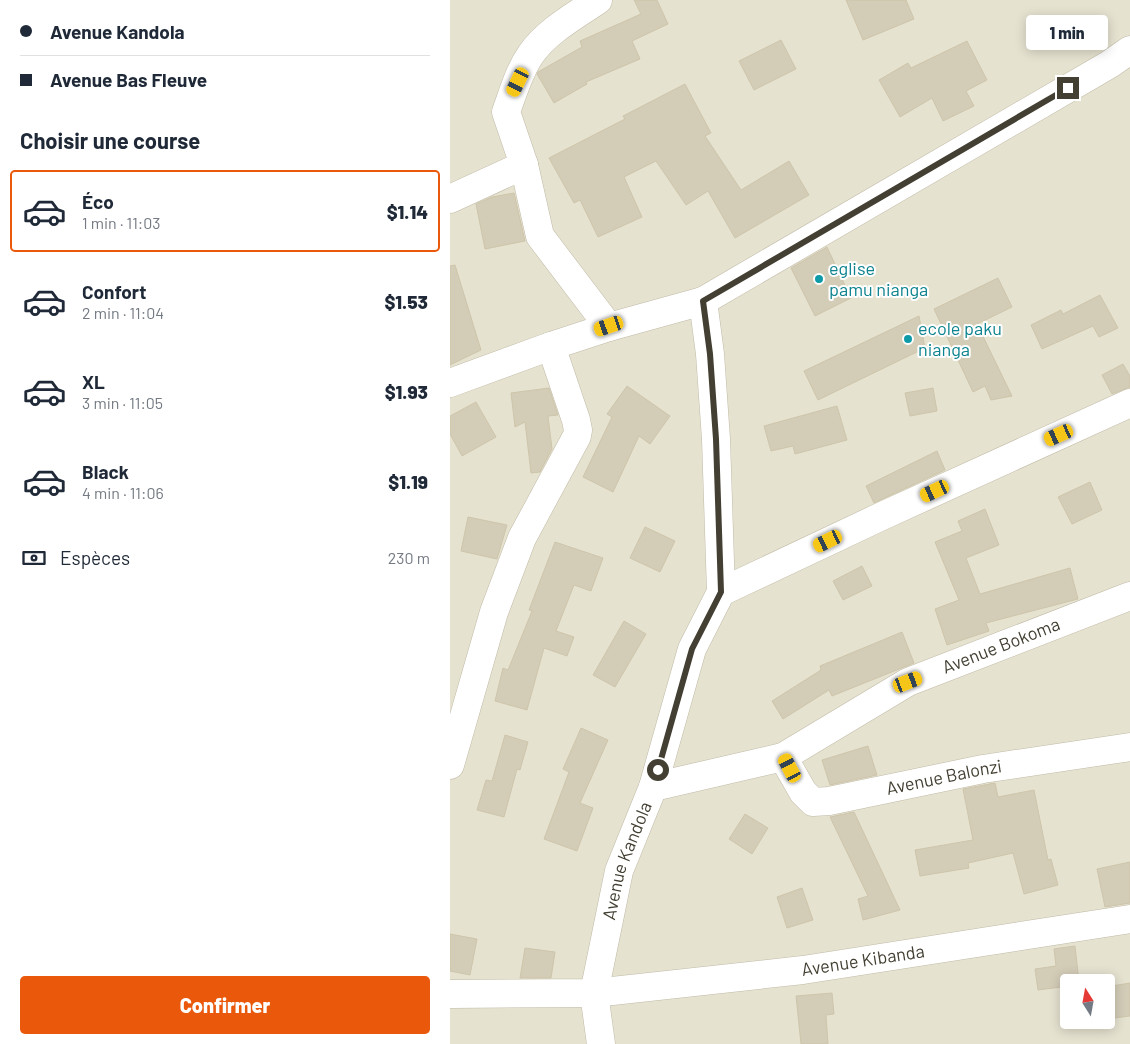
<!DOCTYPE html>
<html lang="fr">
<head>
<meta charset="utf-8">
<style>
  :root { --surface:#fff; --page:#f2f2f3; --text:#1f2937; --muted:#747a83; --line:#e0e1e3; --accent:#ea580c }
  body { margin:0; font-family:Barlow,sans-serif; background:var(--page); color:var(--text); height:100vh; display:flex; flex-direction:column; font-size:19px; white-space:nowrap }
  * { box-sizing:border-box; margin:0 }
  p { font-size:16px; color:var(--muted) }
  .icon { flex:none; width:28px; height:28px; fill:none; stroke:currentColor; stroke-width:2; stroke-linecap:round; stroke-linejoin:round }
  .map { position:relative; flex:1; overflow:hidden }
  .side { display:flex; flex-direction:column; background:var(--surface); width:450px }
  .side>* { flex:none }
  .top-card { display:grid; align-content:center; height:110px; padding:0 20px; background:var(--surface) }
  .needle { width:32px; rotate:349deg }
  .fabs { position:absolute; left:610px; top:974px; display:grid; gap:10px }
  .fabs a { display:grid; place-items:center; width:55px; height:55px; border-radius:5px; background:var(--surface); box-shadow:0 2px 12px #0003; font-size:25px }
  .end { position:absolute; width:22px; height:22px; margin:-11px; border:6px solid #433f32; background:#fff; box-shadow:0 0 0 2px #fff }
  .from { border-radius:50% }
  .bubble { position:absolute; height:35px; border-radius:5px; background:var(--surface); box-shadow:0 2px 12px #0003; font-size:16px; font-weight:800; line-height:35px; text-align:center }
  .car { position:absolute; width:15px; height:30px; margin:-15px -8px; border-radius:6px; box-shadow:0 0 4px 1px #0007; background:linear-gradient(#f5c518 24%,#345 0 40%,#f5c518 0 76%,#345 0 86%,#f5c518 0) }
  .top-card b { display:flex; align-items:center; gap:18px; height:48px; font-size:19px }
  .top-card b+b { border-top:1px solid var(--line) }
  .top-card i { width:12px; height:12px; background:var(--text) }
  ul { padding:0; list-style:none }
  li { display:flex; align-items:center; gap:15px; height:82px; margin:0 10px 8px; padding:0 10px; border:2px solid transparent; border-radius:5px }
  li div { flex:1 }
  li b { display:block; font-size:19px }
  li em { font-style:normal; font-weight:800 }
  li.current { border-color:var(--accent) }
  li>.icon { width:45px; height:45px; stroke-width:1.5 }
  h2 { padding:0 20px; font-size:22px; line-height:60px }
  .pay { display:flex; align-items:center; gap:12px; height:55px; padding:0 20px; font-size:19px }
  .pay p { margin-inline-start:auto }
  .cta { display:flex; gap:10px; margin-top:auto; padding:10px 20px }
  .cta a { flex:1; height:58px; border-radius:5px; background:var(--accent); color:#fff; font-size:20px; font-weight:800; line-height:58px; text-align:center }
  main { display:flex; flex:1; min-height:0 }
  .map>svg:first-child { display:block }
  .residential { fill:#e6e2d0; fill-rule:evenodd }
  .building { fill:#d3ccb7; stroke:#cec5aa }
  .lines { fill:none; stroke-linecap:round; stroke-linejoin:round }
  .minor-casing { stroke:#c0bba7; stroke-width:29 }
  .minor { stroke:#fff; stroke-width:28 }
  .route { stroke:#433f32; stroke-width:6 }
  .culture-dot { fill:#0f9aa8; stroke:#fff; stroke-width:2 }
  .labels { text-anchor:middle; stroke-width:4; stroke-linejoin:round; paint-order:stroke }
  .culture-label { font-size:18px; fill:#0d838f; stroke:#fff; text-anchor:start }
  .street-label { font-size:18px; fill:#433f32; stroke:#fff }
</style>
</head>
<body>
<main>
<section class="side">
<div class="top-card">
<b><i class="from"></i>Avenue Kandola</b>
<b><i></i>Avenue Bas Fleuve</b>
</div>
<h2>Choisir une course</h2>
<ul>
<li class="current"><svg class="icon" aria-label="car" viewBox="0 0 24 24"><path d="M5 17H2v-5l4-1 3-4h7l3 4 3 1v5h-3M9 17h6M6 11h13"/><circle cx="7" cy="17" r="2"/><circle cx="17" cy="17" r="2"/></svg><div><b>Éco</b><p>1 min · 11:03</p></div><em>$1.14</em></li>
<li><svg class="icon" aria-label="car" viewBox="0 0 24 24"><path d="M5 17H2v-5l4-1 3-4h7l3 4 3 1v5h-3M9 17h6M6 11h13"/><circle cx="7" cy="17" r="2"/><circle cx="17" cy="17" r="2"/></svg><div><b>Confort</b><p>2 min · 11:04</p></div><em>$1.53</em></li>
<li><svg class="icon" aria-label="car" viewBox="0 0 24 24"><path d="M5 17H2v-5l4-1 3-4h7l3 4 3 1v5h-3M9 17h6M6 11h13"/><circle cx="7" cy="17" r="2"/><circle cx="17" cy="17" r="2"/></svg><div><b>XL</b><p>3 min · 11:05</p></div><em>$1.93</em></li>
<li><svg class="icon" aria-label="car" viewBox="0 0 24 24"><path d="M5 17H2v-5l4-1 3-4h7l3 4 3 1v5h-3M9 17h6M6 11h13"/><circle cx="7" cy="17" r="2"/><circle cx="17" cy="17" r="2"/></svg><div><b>Black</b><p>4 min · 11:06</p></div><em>$1.19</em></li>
</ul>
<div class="pay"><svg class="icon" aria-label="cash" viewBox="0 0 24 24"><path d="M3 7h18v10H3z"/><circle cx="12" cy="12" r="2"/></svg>Espèces<p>230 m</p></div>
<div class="cta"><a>Confirmer</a></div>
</section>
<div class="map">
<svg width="680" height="1044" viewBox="0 0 680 1044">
  <rect width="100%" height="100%" fill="#f1efe2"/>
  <path class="residential" d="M0 0H680V1044H0ZM619 982H656V1020H619Z"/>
  <g class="building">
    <polygon points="184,0 207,0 218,24 182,41 190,59 136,82 137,84 104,103 87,74 88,72 132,47 130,41 191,14"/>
    <polygon points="396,0 456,0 464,19 413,40"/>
    <polygon points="331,40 346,69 304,90 289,61"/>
    <polygon points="517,41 537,80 516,91 524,106 493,121 482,98 450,117 429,80 458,63 461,68"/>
    <polygon points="235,84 261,133 255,136 291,190 339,161 359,195 285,238 258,191 236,205 206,161 174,177 192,217 148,237 130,200 124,203 99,158 175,119 173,116"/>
    <polygon points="64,193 75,241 35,249 26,204 42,197"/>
    <polygon points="377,247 401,298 365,316 341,268"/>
    <polygon points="5,265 31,350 0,365 0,266"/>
    <polygon points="548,278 562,307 527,324 562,396 541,400 535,386 523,392 484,309"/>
    <polygon points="650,295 668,328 649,337 643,326 592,349 581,325 611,310 613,314"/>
    <polygon points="469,316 475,348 368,400 354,371"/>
    <polygon points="673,364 680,376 680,387 662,394 652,375"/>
    <polygon points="177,386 220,416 200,444 189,436 163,492 133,477 162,417 157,414"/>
    <polygon points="99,388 108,415 98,416 102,449 90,472 81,473 75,422 65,427 61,393"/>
    <polygon points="483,388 487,411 460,416 455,393"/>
    <polygon points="26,402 46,437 12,456 0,434 0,416"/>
    <polygon points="387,406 397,440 345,454 343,446 321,451 314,426"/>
    <polygon points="487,451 495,470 424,503 416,486"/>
    <polygon points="640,482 652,510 622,524 608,497"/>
    <polygon points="535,509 549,545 516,558 530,594 620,568 628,599 536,623 539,631 497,645 485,609 509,600 485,542 512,531 508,521"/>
    <polygon points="18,517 57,525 47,559 11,551"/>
    <polygon points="195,527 225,541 210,572 180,558"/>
    <polygon points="105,542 153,558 141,591 124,585 106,631 124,637 117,656 94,648 77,710 45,701 53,668 58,670 82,611 79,610"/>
    <polygon points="412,566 422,586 393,600 383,581"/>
    <polygon points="174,621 196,634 165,687 143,675"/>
    <polygon points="452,632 464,663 382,696 379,690 333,719 322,701 371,670 370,666"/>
    <polygon points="131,728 158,740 130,803 143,808 127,851 94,839 119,772 113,769"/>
    <polygon points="55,735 78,742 70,770 67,769 54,817 27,810 36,780 42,781"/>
    <polygon points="418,746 427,775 380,785 372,760"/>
    <polygon points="545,783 548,797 584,790 598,860 601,859 608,885 574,894 563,853 518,863 519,868 470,876 465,850 523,840 513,789"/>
    <polygon points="404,812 450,910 413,920 408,899 418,896 380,817"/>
    <polygon points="295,814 318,828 302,854 279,839"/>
    <polygon points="680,862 680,903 655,907 647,869"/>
    <polygon points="352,888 363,920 337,928 327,897"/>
    <polygon points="0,934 27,939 20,975 0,971"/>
    <polygon points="625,946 629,982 619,982 619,986 588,990 585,969 606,966 604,949"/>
    <polygon points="75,948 105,952 101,978 70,978"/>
    <polygon points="680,983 680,1016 656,1019 656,987"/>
    <polygon points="382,993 384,1014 376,1015 378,1044 351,1044 346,996"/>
  </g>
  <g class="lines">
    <defs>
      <g id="minor">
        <polyline points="74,165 90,236 159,327"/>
        <path d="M0 199 74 165 56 112C63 93 69 71 81 54 97 31 125 16 148 0"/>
        <polyline points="0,383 101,346 159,327 253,301 660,64 680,50"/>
        <polyline points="271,592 432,516 680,403"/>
        <path id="s1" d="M333 757 353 792 363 802 379 801 533 769 680 747"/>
        <polyline points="0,765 44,612 72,538 127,436 128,430 126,420 101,346"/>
        <path id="s2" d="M203 787 333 757 458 682 680 596"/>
        <path id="s3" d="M0 994 144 993 353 970 680 919"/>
        <path id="s4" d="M151 1044 144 993 169 871 203 787 242 649 271 592 266 439 260 354 253 301"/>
      </g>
    </defs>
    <use href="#minor" class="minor-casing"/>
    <use href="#minor" class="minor"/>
  </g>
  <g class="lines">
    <polyline class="route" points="208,770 242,649 271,592 266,439 260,354 253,301 618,88"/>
  </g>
  <g class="culture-dot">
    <circle cx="369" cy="279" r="5"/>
    <circle cx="458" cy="339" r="5"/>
  </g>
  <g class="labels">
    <g class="culture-label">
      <text x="379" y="275">eglise<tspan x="379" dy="21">pamu nianga</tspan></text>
      <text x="468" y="335">ecole paku<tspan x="468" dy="21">nianga</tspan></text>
    </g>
    <g class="street-label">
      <text dy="6" stroke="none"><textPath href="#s2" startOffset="379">Avenue Bokoma</textPath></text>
      <text dy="6" stroke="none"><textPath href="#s1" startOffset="188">Avenue Balonzi</textPath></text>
      <text dy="6" stroke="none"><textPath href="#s4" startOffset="188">Avenue Kandola</textPath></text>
      <text dy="6" stroke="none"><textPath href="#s3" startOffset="415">Avenue Kibanda</textPath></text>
    </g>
  </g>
</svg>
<div class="fabs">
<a><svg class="needle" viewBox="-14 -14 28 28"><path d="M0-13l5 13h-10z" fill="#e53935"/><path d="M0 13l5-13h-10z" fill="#747a83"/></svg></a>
</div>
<i class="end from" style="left:208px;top:770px"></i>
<i class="end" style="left:618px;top:88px"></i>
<div class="bubble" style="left:576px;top:15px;width:82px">1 min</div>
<i class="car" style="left:68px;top:82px;rotate:206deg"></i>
<i class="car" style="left:159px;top:326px;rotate:251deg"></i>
<i class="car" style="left:609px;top:435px;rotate:246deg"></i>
<i class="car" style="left:485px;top:491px;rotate:245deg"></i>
<i class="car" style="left:378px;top:541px;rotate:244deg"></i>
<i class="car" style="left:458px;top:682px;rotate:69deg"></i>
<i class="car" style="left:340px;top:768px;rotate:332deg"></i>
</div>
</main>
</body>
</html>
